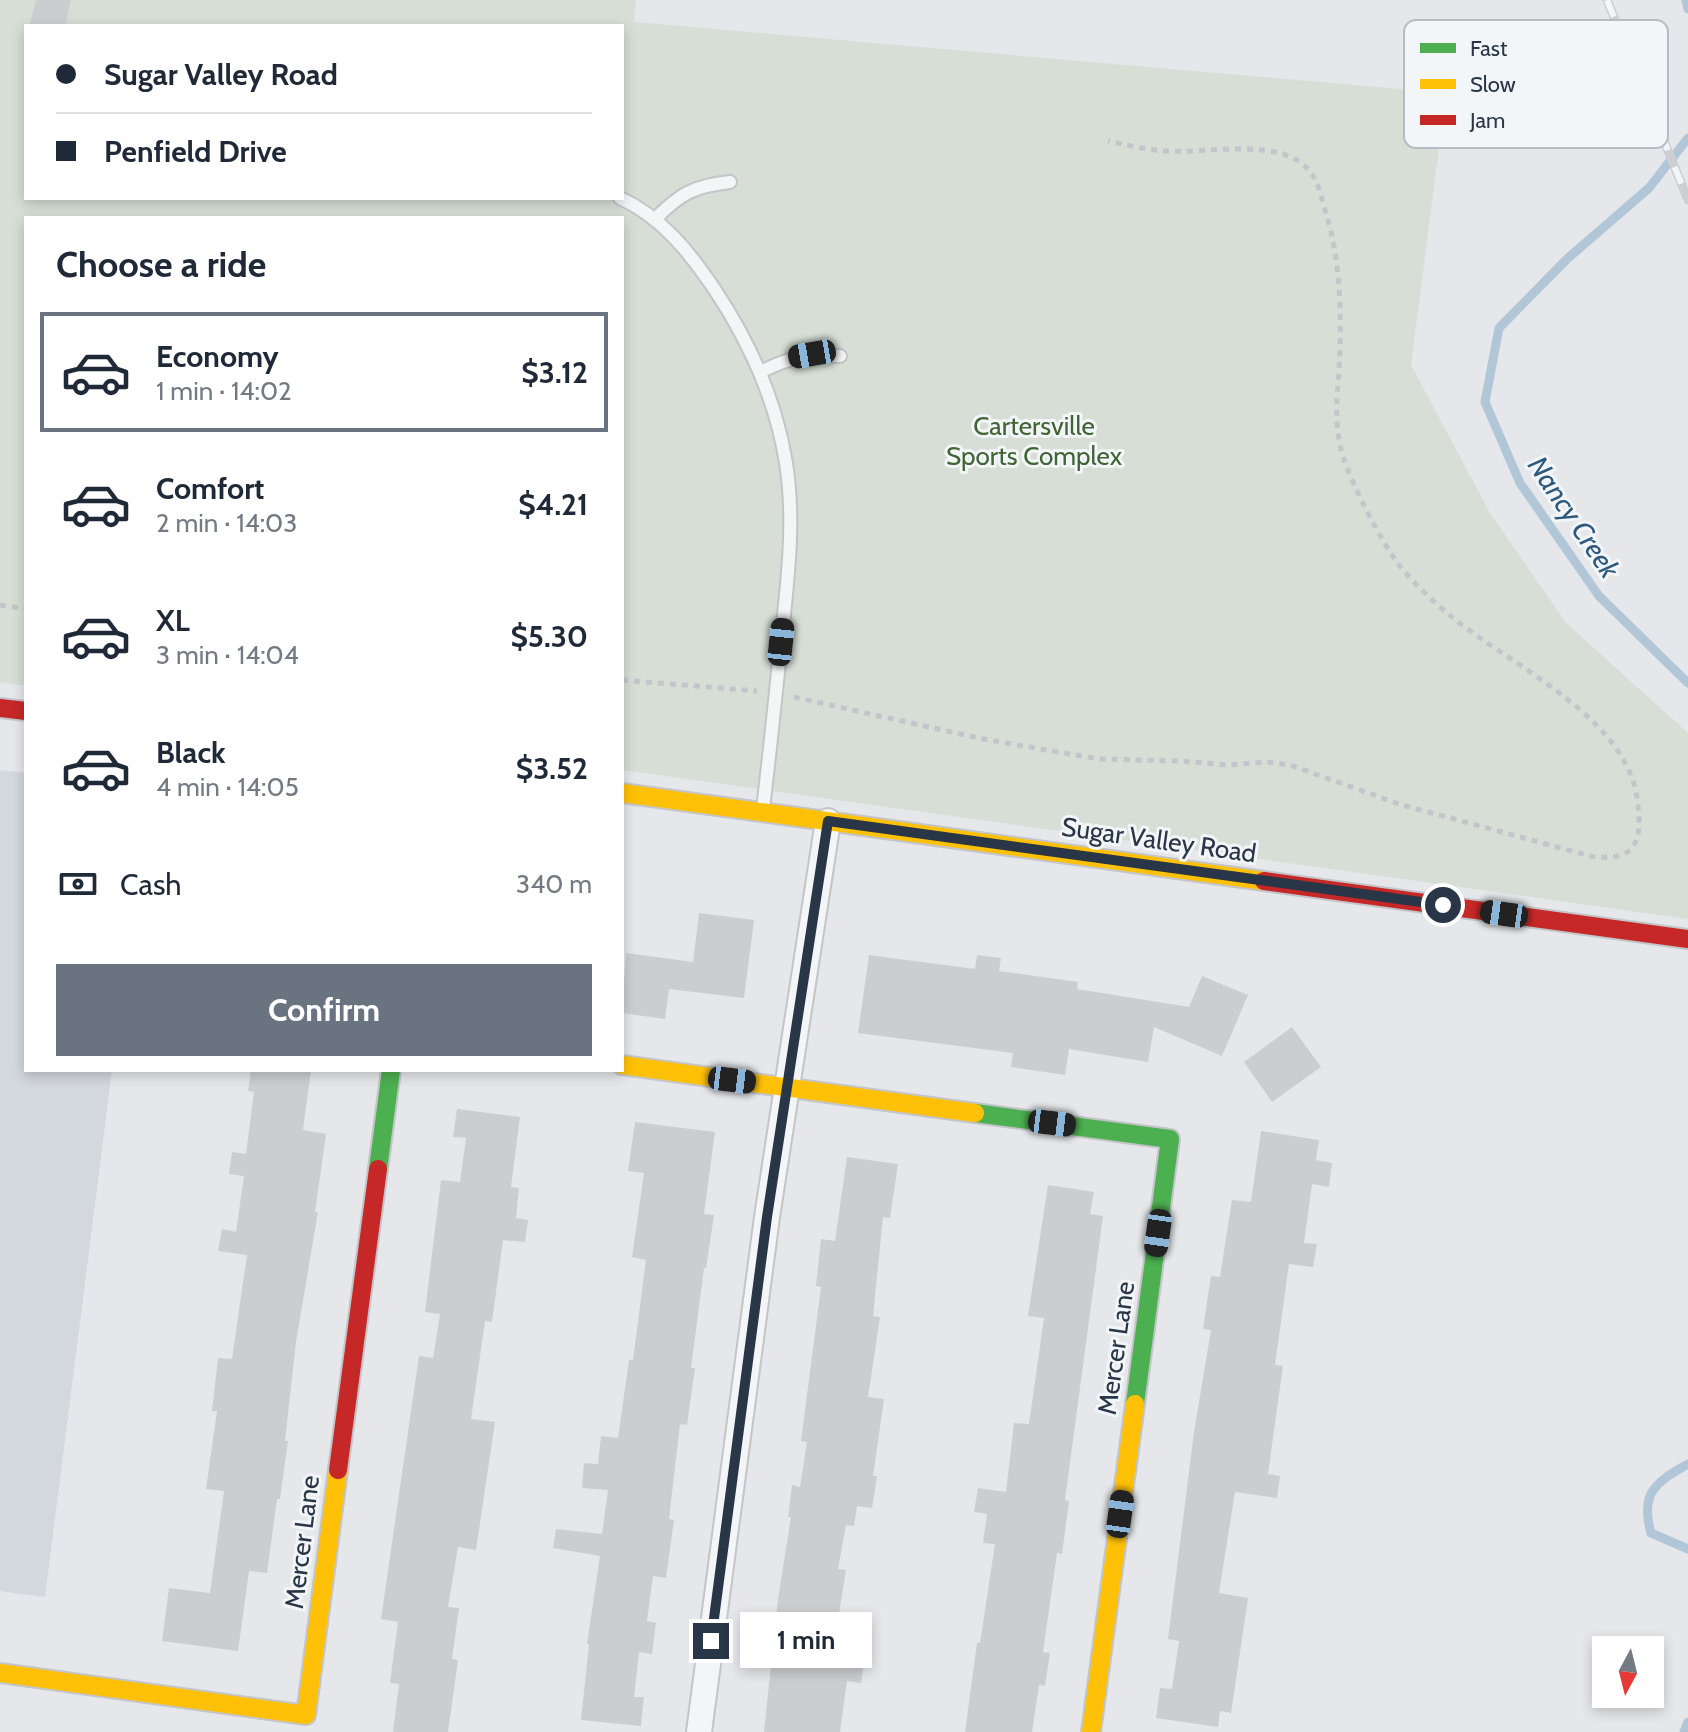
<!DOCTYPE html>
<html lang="en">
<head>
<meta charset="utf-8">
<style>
  :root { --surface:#fff; --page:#f6f6f7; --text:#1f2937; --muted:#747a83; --line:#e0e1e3; --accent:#6a7480 }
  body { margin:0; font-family:Cabin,sans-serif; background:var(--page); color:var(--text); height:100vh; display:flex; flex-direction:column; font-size:30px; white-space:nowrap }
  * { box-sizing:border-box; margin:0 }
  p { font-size:26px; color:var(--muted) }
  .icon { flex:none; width:44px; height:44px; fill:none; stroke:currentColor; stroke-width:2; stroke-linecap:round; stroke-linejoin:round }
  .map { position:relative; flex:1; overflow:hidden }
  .panel { position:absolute; left:24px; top:216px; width:600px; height:856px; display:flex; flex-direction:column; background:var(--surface); border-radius:0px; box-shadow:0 4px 12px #0003 }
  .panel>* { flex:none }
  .top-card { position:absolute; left:24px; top:24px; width:600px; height:176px; border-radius:0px; box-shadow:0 4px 12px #0003; display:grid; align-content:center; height:176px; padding:0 32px; background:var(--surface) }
  .needle { width:52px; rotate:187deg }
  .tools { position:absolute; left:1592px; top:1636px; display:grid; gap:16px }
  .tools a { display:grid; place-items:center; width:72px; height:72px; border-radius:0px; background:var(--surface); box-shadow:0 4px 12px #0003; font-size:40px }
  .end { position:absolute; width:36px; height:36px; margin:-18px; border:10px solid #283647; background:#fff; box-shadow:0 0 0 4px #fff }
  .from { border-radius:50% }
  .bubble { position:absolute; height:56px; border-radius:0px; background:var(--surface); box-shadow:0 4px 12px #0003; font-size:26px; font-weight:700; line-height:56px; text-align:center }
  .car { position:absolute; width:24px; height:48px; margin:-24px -12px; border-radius:10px; box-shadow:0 0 6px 2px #0007; background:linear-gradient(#222 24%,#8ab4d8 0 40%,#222 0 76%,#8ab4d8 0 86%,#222 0) }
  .top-card b { display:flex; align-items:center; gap:28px; height:76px; font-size:30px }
  .top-card b+b { border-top:2px solid var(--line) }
  .top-card i { width:20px; height:20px; background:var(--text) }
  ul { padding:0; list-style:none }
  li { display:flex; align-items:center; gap:24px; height:120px; margin:0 16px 12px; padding:0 16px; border:4px solid transparent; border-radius:0px }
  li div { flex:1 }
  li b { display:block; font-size:30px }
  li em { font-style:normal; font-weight:700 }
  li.active { border-color:var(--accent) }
  li>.icon { width:72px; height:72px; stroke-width:1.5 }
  h2 { padding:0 32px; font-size:36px; line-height:96px }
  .pay { display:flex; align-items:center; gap:20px; height:88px; padding:0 32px; font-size:30px }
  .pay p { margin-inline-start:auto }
  .action { display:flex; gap:16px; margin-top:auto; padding:16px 32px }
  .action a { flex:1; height:92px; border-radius:0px; background:var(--accent); color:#fff; font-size:32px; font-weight:700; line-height:92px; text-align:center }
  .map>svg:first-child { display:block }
  .built { fill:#d3d7de }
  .green { fill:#d6ded5; fill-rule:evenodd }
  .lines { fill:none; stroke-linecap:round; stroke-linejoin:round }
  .stream { stroke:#b1c7d8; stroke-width:9 }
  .building { fill:#cbced1 }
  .lane-casing { stroke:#c3c5c8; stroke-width:16 }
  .street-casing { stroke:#c3c5c8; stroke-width:28 }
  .fast-casing { stroke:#c3c5c8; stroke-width:22 }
  .slow-casing { stroke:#c3c5c8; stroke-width:22 }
  .jam-casing { stroke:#c3c5c8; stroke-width:22 }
  .path { stroke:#c2c6ca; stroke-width:5; stroke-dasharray:6 6; stroke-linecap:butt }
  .lane { stroke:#f4f5f7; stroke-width:12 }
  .street { stroke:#f4f5f7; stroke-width:24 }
  .fast { stroke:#4caf50; stroke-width:18 }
  .slow { stroke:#ffc107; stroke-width:18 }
  .jam { stroke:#c62828; stroke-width:18 }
  .rail-casing { stroke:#cdcfd2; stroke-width:9 }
  .rail { stroke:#f3f6f9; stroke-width:6; stroke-dasharray:18; stroke-linecap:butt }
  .route { stroke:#283647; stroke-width:10 }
  .labels { text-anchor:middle; stroke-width:6; stroke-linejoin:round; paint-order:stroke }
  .park-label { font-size:26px; fill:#416434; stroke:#f3f6f9 }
  .street-label { font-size:26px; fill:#283647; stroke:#f3f6f9 }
  .water-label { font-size:28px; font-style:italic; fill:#2e597f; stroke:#f3f6f9 }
  .key { fill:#f3f6f9; stroke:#b6bcc4; stroke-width:2 }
  .key-label { font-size:22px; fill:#283647 }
</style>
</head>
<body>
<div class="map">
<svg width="1688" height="1732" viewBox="0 0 1688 1732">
  <rect width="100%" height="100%" fill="#e5e7ea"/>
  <polygon class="built" points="0,770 26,773 26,1070 112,1070 45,1597 0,1591"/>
  <path class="green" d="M0 0H636L634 22 1446 93 1411 365 1490 513 1566 623 1688 733V919L622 770V218H26V686L0 682ZM26 26H622V198H26Z"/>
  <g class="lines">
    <g class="stream">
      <polyline points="1686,0 1688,9"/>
      <polyline points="1688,138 1649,188 1567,259 1499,328 1485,402 1520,483 1599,596 1688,683"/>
      <path d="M1688 1464C1654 1483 1640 1494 1651 1533L1688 1549"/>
      <polyline points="1684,1732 1688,1722"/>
    </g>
  </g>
  <g class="building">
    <polygon points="36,0 71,0 65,26 30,24"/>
    <polygon points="699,913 754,920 744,998 669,989 665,1019 622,1013 626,953 693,962"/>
    <polygon points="869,955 975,969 977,955 1001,958 999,971 1078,982 1077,989 1189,1007 1202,976 1248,995 1222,1056 1154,1027 1148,1062 1069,1049 1065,1075 1011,1067 1013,1053 858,1033"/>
    <polygon points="1292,1027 1321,1067 1272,1102 1244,1062"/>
    <polygon points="251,1070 311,1070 303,1130 326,1134 315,1212 318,1212 296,1342 285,1441 288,1441 280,1499 277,1499 267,1573 249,1571 238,1651 162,1641 169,1588 210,1593 224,1491 206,1489 217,1411 212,1411 218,1358 232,1359 247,1255 218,1251 222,1229 236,1232 244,1176 229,1174 232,1152 246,1154 254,1092 248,1091"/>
    <polygon points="457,1109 520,1117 511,1187 519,1188 516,1218 528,1220 525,1242 503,1240 492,1322 485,1321 471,1419 495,1422 476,1550 458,1547 448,1607 459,1608 452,1659 458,1660 448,1732 393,1732 399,1684 390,1683 398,1622 381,1619 419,1356 433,1358 440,1314 425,1312 441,1180 460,1182 466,1138 453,1137"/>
    <polygon points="635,1122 715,1132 704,1214 714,1215 706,1268 704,1268 691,1368 695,1368 687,1425 680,1424 669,1519 674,1520 666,1578 653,1576 647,1621 656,1623 652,1654 639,1652 634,1697 644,1697 641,1726 581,1720 589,1644 587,1644 600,1556 553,1548 556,1529 602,1534 608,1490 582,1488 584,1463 598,1464 601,1436 618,1438 629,1360 633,1360 646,1260 632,1257 644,1173 628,1171"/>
    <polygon points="1261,1131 1319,1140 1316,1160 1332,1163 1329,1187 1312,1184 1304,1243 1317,1244 1313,1267 1289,1264 1275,1365 1283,1366 1268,1474 1280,1476 1277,1498 1235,1492 1219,1593 1248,1598 1231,1713 1220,1711 1218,1727 1156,1718 1160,1688 1172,1689 1179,1641 1168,1639 1194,1432 1211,1330 1203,1329 1211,1276 1220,1277 1232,1200 1251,1202"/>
    <polygon points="847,1157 898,1164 890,1218 883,1217 873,1316 880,1317 868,1397 884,1399 873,1476 877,1476 872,1508 857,1506 854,1526 846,1525 838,1569 846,1570 837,1626 854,1627 850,1658 864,1660 861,1683 847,1681 840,1732 764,1732 778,1599 791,1517 788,1517 792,1485 800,1487 807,1442 801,1441 821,1287 816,1286 821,1239 835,1241"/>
    <polygon points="1048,1185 1094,1192 1090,1214 1103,1216 1065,1500 1069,1501 1062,1554 1057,1553 1043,1652 1050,1653 1045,1686 1039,1685 1032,1732 965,1732 977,1643 980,1643 995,1544 983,1543 987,1514 974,1512 978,1488 1006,1492 1014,1423 1029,1424 1044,1318 1028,1316"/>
  </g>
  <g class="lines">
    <defs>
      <g id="lane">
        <path d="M620 198C662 217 690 253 715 290 750 343 776 400 786 463 795 519 788 577 782 633 776 692 770 750 763 809"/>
        <path d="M655 219C681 193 694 186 730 182"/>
        <path d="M760 372C791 357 806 353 840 356"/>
      </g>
      <polyline id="street" points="699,1732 767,1217 828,821"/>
      <g id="fast">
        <polyline points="975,1113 1170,1139 1135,1404"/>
        <polyline points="378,1169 391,1070"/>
      </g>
      <g id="slow">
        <polyline points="622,793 1264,881"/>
        <polyline points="622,1065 975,1113"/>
        <polyline points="0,1673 306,1715 338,1470"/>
        <polyline points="1091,1732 1135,1404"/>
      </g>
      <g id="jam">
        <polyline points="0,708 26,711"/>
        <polyline points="1264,881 1688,939"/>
        <polyline points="338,1470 378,1169"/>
      </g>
    </defs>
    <use href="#lane" class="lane-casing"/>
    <use href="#street" class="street-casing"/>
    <use href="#fast" class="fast-casing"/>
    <use href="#slow" class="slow-casing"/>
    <use href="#jam" class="jam-casing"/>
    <g class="path">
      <polyline points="0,605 26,609"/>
      <polyline points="622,680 757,691"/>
      <path d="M794 697 983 739 1099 759 1180 761 1227 765 1267 762 1290 765 1399 804 1590 856C1638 863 1643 840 1637 798 1626 717 1510 665 1452 617 1434 602 1414 584 1400 566 1383 545 1352 485 1344 459 1333 425 1337 403 1339 369 1342 319 1341 262 1326 213 1322 201 1319 184 1312 174 1285 135 1208 154 1167 151 1147 150 1127 145 1108 141"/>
    </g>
    <use href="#lane" class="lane"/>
    <use href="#street" class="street"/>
    <use href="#fast" class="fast"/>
    <use href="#slow" class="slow"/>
    <use href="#jam" class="jam"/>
    <defs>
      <polyline id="rail" points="1607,0 1688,200"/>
    </defs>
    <use href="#rail" class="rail-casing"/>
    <use href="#rail" class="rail"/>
  </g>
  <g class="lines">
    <polyline class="route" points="711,1641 767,1217 828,821 1443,905"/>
  </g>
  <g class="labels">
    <g class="park-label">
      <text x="1034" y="435">Cartersville<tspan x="1034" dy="30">Sports Complex</tspan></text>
    </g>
    <g class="street-label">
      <text transform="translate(1159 840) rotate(8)" y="9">Sugar Valley Road</text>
      <text transform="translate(1116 1348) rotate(-82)" y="9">Mercer Lane</text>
      <text transform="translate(302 1542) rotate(-83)" y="9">Mercer Lane</text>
    </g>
    <g class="water-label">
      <text transform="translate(1574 517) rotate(56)" y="10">Nancy Creek</text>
    </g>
  </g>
  <rect x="1404" y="20" width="264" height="128" rx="12" class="key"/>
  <rect x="1420" y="43" width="36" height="10" fill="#4caf50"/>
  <rect x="1420" y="79" width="36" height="10" fill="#ffc107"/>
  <rect x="1420" y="115" width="36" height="10" fill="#c62828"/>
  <g class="key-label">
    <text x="1470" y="56">Fast</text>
    <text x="1470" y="92">Slow</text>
    <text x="1470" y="128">Jam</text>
  </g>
</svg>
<div class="tools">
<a><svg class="needle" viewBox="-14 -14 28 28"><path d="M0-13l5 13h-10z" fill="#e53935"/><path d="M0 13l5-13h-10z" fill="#747a83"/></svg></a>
</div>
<i class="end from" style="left:1443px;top:905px"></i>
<i class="end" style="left:711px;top:1641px"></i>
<div class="bubble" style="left:740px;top:1612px;width:132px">1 min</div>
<i class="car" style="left:812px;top:354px;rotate:260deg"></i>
<i class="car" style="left:781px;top:642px;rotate:6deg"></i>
<i class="car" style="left:1504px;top:914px;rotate:278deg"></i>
<i class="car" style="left:732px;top:1080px;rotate:97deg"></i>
<i class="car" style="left:1052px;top:1123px;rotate:97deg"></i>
<i class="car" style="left:1158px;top:1233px;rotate:188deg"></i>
<i class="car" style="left:1120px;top:1514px;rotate:8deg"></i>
<div class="top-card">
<b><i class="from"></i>Sugar Valley Road</b>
<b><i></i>Penfield Drive</b>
</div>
<section class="panel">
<h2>Choose a ride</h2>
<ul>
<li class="active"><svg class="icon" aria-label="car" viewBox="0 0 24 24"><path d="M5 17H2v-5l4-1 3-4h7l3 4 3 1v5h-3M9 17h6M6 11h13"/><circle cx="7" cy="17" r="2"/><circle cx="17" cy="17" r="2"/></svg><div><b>Economy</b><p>1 min · 14:02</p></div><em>$3.12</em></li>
<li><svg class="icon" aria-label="car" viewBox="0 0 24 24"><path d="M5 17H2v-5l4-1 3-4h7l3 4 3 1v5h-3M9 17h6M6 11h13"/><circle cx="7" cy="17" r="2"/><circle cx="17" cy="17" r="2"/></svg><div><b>Comfort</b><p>2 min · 14:03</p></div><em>$4.21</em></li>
<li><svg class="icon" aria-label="car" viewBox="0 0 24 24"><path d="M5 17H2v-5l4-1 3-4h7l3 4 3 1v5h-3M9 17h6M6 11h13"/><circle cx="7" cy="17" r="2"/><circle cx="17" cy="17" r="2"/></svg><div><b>XL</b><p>3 min · 14:04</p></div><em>$5.30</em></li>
<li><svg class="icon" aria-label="car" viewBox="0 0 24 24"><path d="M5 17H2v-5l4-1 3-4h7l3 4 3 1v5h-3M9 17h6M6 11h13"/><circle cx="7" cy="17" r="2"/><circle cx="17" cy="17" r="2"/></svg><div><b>Black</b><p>4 min · 14:05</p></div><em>$3.52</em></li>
</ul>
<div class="pay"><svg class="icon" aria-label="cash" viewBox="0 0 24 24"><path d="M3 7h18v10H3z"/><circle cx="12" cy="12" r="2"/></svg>Cash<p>340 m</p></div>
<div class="action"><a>Confirm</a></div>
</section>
</div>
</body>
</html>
